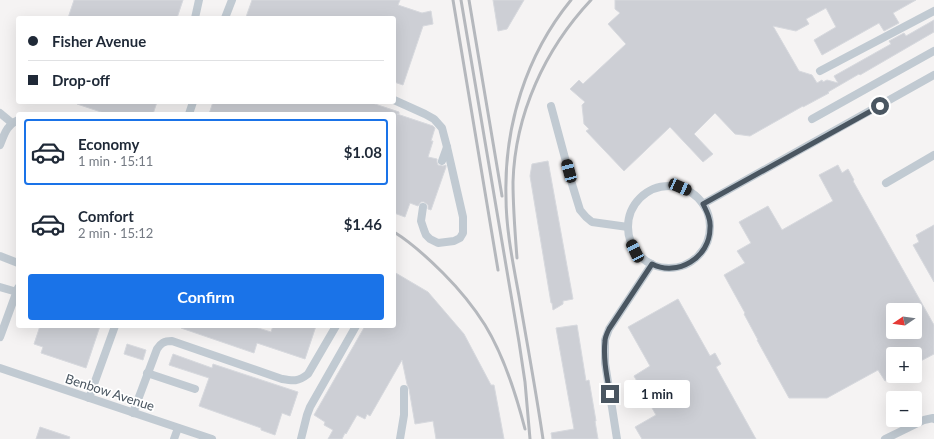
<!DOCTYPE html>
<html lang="en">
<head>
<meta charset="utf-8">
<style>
  :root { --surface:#fff; --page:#f2f2f3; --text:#1f2937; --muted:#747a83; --line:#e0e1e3; --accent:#1a73e8 }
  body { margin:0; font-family:Lato,sans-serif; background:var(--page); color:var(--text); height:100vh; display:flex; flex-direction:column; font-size:15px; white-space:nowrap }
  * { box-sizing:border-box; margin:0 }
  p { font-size:13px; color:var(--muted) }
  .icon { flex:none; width:22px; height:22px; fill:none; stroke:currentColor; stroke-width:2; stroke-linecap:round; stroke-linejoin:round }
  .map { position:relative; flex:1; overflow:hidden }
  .details { position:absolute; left:16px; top:112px; width:380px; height:216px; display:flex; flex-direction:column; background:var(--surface); border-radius:4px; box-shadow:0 4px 16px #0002 }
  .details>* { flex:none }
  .banner { position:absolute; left:16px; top:16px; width:380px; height:88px; border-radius:4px; box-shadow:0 4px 16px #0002; display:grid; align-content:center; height:88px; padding:0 12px; background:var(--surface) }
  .needle { width:26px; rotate:257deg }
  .fabs { position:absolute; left:886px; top:303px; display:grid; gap:8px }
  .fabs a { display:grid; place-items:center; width:36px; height:36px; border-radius:4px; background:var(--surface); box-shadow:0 4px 16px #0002; font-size:20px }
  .end { position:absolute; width:18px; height:18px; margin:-9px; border:5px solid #4a5661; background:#fff; box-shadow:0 0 0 2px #fff }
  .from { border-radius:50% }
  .bubble { position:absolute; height:28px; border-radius:4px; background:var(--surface); box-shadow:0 4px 16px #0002; font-size:13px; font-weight:700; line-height:28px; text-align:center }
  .car { position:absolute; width:12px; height:24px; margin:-12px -6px; border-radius:5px; box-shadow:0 0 3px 1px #0007; background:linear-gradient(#222 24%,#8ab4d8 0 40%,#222 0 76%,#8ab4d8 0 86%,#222 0) }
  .banner b { display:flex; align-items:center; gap:14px; height:38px; font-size:15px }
  .banner b+b { border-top:1px solid var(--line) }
  .banner i { width:10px; height:10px; background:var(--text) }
  ul { padding:7px 0 0; list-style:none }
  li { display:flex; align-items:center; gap:12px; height:66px; margin:0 8px 6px; padding:0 4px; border:2px solid transparent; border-radius:4px }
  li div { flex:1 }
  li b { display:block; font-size:15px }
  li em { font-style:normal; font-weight:700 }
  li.selected { border-color:var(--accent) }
  li>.icon { width:36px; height:36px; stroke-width:1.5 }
  .action { display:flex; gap:8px; margin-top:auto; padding:8px 12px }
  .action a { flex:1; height:46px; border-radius:4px; background:var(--accent); color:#fff; font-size:16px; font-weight:700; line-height:46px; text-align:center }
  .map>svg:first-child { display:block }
  .building { fill:#cdcfd5; stroke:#d7d9de; fill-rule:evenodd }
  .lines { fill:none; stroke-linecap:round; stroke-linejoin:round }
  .service { stroke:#c1cad2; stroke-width:8 }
  .rail { stroke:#b5b8bd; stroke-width:3 }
  .route { stroke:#4a5661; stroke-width:5 }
  .labels { text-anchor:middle; stroke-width:3.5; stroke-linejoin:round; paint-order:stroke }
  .street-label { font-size:13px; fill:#4a5661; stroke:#fff }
</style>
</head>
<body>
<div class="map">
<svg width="934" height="439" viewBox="0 0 934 439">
  <rect width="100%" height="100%" fill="#f5f3f3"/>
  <g class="building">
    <polygon points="74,0 183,0 177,18 68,18"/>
    <polygon points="252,0 400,0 398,5 422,13 431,11 433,24 423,26 403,85 394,82 394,18 253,18 246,17"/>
    <polygon points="493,0 524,0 507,29 498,31"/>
    <polygon points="615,0 916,0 893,13 899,23 884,31 879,23 822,55 814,40 836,27 826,8 806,19 809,24 796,31 773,26 799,71 812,75 817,83 822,80 823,82 827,80 838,83 834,76 891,44 889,41 904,33 906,36 934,20 934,32 860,75 859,74 828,92 829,93 803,107 803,106 750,136 735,134 715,113 694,134 713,154 703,162 670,127 624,171 586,131 589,129 584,124 582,105 585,102 570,89 579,80 583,84 626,44 608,24 620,13 615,9"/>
    <polygon points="78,102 157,102 153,114 107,114 77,104"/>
    <polygon points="213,102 369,102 399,112 399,114 397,114 433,126 435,128 431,141 433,141 428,157 437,159 437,162 438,165 443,166 446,165 446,167 431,210 428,209 428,205 424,202 421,202 418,206 410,203 405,217 394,213 394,114 209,114"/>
    <polygon points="548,161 573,299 563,301 563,304 553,310 552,303 551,303 530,176 532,164"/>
    <path d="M838 165 842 173 848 169 854 180 853 181 934 325V354L915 364V354H893V377L885 381 878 370 827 398H789L757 340H758L744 314 745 313 724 275 745 263 737 251 751 243 739 222 768 206 782 230 833 201 819 175ZM893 310H915V332H893Z"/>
    <polygon points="934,225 934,282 913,245 919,242 916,235"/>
    <polygon points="394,272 428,292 464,334 491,385 494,385 504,439 436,439 433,421 415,424 409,389 407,384 402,360 370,416 367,414 365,419 357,415 346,434 345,433 342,439 328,439 333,430 324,425 325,422 314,415 365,326 394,326"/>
    <polygon points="678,299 710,356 715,353 721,364 716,367 756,439 642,439 635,427 656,415 634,376 650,366 628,327"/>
    <polygon points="577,325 586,381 589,380 596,421 595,421 598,439 552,439 551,433 574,429 556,328"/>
    <polygon points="40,326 100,326 86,368 41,353 43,347 34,344"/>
    <polygon points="182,326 252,326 271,332 273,326 316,326 305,359 257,343 254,353 181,328"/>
    <polygon points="127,344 146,350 143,360 124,354"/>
    <polygon points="173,354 212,368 213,364 298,392 290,416 282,413 275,435 261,430 261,428 199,406 209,378 169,365"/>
    <polygon points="40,427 70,437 69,439 36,439"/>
  </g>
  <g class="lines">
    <g class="service">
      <polyline points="195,18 199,0"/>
      <polyline points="225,18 232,0"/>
      <polyline points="820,71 934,11"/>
      <polyline points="394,100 425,114 434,119 442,128 447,147 463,217 463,233 460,238 454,241 438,243 430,239 426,235 424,230 421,221 423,207"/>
      <polyline points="551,106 572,184 580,210 586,217 592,222 628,227"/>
      <polyline points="0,113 12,123"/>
      <polyline points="189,114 193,102"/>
      <polyline points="812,119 934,51"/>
      <path d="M0 145C5 133 6 126 18 120"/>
      <polyline points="442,161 447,147"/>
      <polyline points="886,183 934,155"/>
      <circle cx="669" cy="227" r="41"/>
      <polyline points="703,204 934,75"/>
      <polyline points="0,256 18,263"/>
      <polyline points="0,287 17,292"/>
      <polyline points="0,337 18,288"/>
      <polyline points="0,368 212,439"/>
      <polyline points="147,373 195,389"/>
      <polyline points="89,398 115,326"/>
      <path d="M133 413 157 349C161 343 164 341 172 341L282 379C293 381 298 382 308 374L336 326"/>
      <polyline points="174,439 178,428"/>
      <polyline points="301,439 307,415 310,407 356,326"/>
      <polyline points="400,439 404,415 404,389"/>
      <polyline points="617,439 605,363 605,340 609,329 652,264"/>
      <polyline points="885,439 924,420 933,418 934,419"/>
    </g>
    <g class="rail">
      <polyline points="453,0 498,270"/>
      <polyline points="461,0 519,342 525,382 530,439"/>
      <polyline points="469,0 502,196"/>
      <path d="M394 232C412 243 428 258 443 273 459 289 473 306 485 325 504 356 516 394 525 429"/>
      <path d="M517 258C515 233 513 207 513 182 515 114 545 49 591 0"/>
      <path d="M543 439C536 391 527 343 519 296 513 263 506 230 506 197 504 126 526 55 571 0"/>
    </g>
  </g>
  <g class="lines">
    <path class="route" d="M610 394C607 377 603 359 605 341 605 337 607 333 609 329L652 264C677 277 710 258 710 228 711 220 707 212 703 204L880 106"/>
  </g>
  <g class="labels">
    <g class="street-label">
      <text transform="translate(110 392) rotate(18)" y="5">Benbow Avenue</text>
    </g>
  </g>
</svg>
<div class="fabs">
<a><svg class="needle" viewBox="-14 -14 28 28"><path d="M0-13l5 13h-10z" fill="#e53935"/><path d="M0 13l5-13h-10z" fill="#747a83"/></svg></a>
<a>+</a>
<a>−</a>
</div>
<i class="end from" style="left:880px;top:106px"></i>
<i class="end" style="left:610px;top:394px"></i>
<div class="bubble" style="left:624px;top:380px;width:66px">1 min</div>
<i class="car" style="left:569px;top:171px;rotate:345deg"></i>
<i class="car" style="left:680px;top:187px;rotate:114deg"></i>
<i class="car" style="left:635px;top:251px;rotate:334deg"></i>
<div class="banner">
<b><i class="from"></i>Fisher Avenue</b>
<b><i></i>Drop-off</b>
</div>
<section class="details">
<ul>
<li class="selected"><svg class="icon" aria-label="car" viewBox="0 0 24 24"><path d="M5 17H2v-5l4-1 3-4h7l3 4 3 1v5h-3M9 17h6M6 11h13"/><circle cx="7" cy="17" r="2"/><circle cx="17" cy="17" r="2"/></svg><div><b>Economy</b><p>1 min · 15:11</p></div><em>$1.08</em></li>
<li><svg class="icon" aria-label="car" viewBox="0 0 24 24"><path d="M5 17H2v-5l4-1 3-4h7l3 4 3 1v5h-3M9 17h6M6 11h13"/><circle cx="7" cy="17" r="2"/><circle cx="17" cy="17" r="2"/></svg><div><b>Comfort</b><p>2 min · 15:12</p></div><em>$1.46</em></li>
</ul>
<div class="action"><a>Confirm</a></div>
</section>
</div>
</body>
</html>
